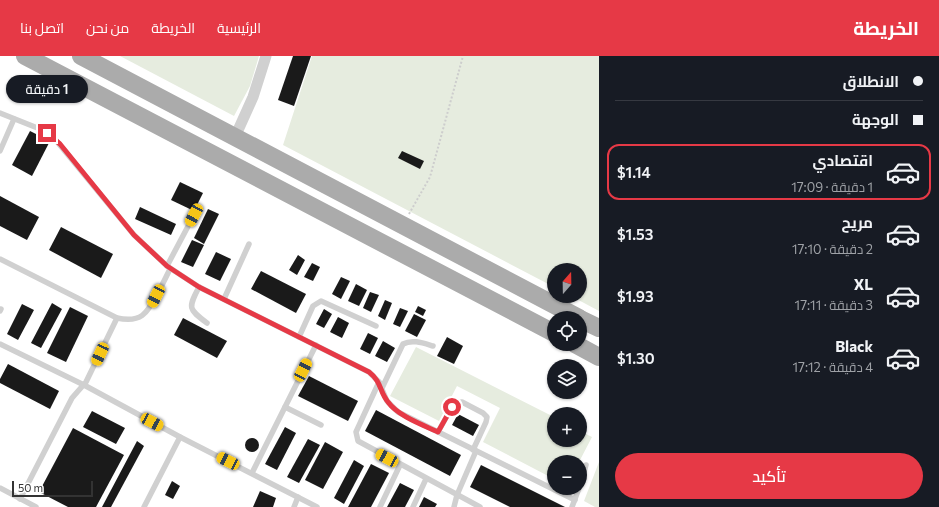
<!DOCTYPE html>
<html lang="ar">
<head>
<meta charset="utf-8">
<style>
  :root { --surface:#171b24; --page:#242831; --text:#f1f3f6; --muted:#9ea1a6; --line:#363941; --accent:#e63946 }
  body { margin:0; font-family:Commissioner,Cairo,sans-serif; background:var(--page); color:var(--text); direction:rtl; height:100vh; display:flex; flex-direction:column; font-size:15px; white-space:nowrap }
  * { box-sizing:border-box; margin:0 }
  p { font-size:13px; color:var(--muted) }
  .icon { flex:none; width:22px; height:22px; fill:none; stroke:currentColor; stroke-width:2; stroke-linecap:round; stroke-linejoin:round }
  .map { position:relative; flex:1; overflow:hidden; direction:ltr }
  .details { display:flex; flex-direction:column; background:var(--surface); width:340px }
  .details>* { flex:none }
  .banner { display:grid; align-content:center; height:88px; padding:0 16px; background:var(--surface) }
  .needle { width:26px; rotate:20deg }
  .tools { position:absolute; left:547px; top:207px; display:grid; gap:8px }
  .tools a { display:grid; place-items:center; width:40px; height:40px; border-radius:50%; background:var(--surface); box-shadow:0 1px 3px #0004; font-size:20px }
  .scale { position:absolute; left:12px; bottom:10px; width:81px; box-sizing:border-box; padding-left:4px; border:2px solid #333; border-top:0; font-size:11px; line-height:14px; white-space:nowrap; color:#333; -webkit-text-stroke:3px #fff; paint-order:stroke }
  .end { position:absolute; width:18px; height:18px; margin:-9px; border:5px solid #e63946; background:#fff; box-shadow:0 0 0 2px #fff }
  .from { border-radius:50% }
  .bubble { position:absolute; height:28px; border-radius:14px; background:var(--surface); box-shadow:0 1px 3px #0004; font-size:13px; font-weight:600; line-height:28px; text-align:center; direction:rtl }
  .car { position:absolute; width:12px; height:24px; margin:-12px -6px; border-radius:5px; box-shadow:0 0 3px 1px #0007; background:linear-gradient(#f5c518 24%,#345 0 40%,#f5c518 0 76%,#345 0 86%,#f5c518 0) }
  .banner b { display:flex; align-items:center; gap:14px; height:38px; font-size:15px }
  .banner b+b { border-top:1px solid var(--line) }
  .banner i { width:10px; height:10px; background:var(--text) }
  ul { padding:0; list-style:none }
  li { display:flex; align-items:center; gap:12px; height:56px; margin:0 8px 6px; padding:0 8px; border:2px solid transparent; border-radius:12px }
  li div { flex:1 }
  li b { display:block; font-size:15px }
  li em { font-style:normal; font-weight:600 }
  li.current { border-color:var(--accent) }
  li>.icon { width:36px; height:36px; stroke-width:1.5 }
  .cta { display:flex; gap:8px; margin-top:auto; padding:8px 16px }
  .cta a { flex:1; height:46px; border-radius:24px; background:var(--accent); color:#fff; font-size:16px; font-weight:600; line-height:46px; text-align:center }
  header { display:flex; align-items:center; gap:24px; box-sizing:border-box; height:56px; padding:0 20px; background:var(--accent); color:#fff }
  header strong { font-size:19px }
  nav { display:flex; gap:22px; margin-inline-start:auto; font-size:14px }
  main { display:flex; flex:1; min-height:0 }
  .map>svg:first-child { display:block }
  .green { fill:#e6ecdf }
  .building { fill:#1a1a1a }
  .lines { fill:none; stroke-linecap:round; stroke-linejoin:round }
  .path { stroke:#cdcdcd; stroke-width:2; stroke-dasharray:2 2; stroke-linecap:butt }
  .lane { stroke:#d0d0d0; stroke-width:5.5 }
  .street { stroke:#d0d0d0; stroke-width:11 }
  .primary { stroke:#ababab; stroke-width:18 }
  .route { stroke:#e63946; stroke-width:5 }
</style>
</head>
<body>
<header>
<strong>الخريطة</strong>
<nav><a>الرئيسية</a><a>الخريطة</a><a>من نحن</a><a>اتصل بنا</a></nav>
</header>
<main>
<section class="details">
<div class="banner">
<b><i class="from"></i>الانطلاق</b>
<b><i></i>الوجهة</b>
</div>
<ul>
<li class="current"><svg class="icon" aria-label="car" viewBox="0 0 24 24"><path d="M5 17H2v-5l4-1 3-4h7l3 4 3 1v5h-3M9 17h6M6 11h13"/><circle cx="7" cy="17" r="2"/><circle cx="17" cy="17" r="2"/></svg><div><b>اقتصادي</b><p>1 دقيقة · 17:09</p></div><em>$1.14</em></li>
<li><svg class="icon" aria-label="car" viewBox="0 0 24 24"><path d="M5 17H2v-5l4-1 3-4h7l3 4 3 1v5h-3M9 17h6M6 11h13"/><circle cx="7" cy="17" r="2"/><circle cx="17" cy="17" r="2"/></svg><div><b>مريح</b><p>2 دقيقة · 17:10</p></div><em>$1.53</em></li>
<li><svg class="icon" aria-label="car" viewBox="0 0 24 24"><path d="M5 17H2v-5l4-1 3-4h7l3 4 3 1v5h-3M9 17h6M6 11h13"/><circle cx="7" cy="17" r="2"/><circle cx="17" cy="17" r="2"/></svg><div><b>XL</b><p>3 دقيقة · 17:11</p></div><em>$1.93</em></li>
<li><svg class="icon" aria-label="car" viewBox="0 0 24 24"><path d="M5 17H2v-5l4-1 3-4h7l3 4 3 1v5h-3M9 17h6M6 11h13"/><circle cx="7" cy="17" r="2"/><circle cx="17" cy="17" r="2"/></svg><div><b>Black</b><p>4 دقيقة · 17:12</p></div><em>$1.30</em></li>
</ul>
<div class="cta"><a>تأكيد</a></div>
</section>
<div class="map">
<svg width="599" height="451" viewBox="0 0 599 451">
  <rect width="100%" height="100%" fill="#fff"/>
  <g class="green">
    <polygon points="120,0 259,0 250,30 234,60"/>
    <polygon points="312,0 599,0 599,255 571,240 580,240 580,214 554,214 554,231 283,89"/>
    <polygon points="416,291 554,361 554,384 580,384 580,375 592,381 579,406 554,406 554,423 483,386 500,352 457,330 439,365 390,340"/>
    <polygon points="599,406 599,451 595,451 584,445"/>
  </g>
  <g class="building">
    <polygon points="293,0 311,0 294,50 278,44"/>
    <polygon points="30,75 50,85 32,120 12,109"/>
    <polygon points="402,95 424,105 420,113 398,102"/>
    <polygon points="180,126 203,137 194,155 171,144"/>
    <polygon points="0,140 39,161 27,184 0,170"/>
    <polygon points="140,151 176,168 171,179 135,163"/>
    <polygon points="208,153 219,158 204,188 194,182"/>
    <polygon points="61,171 113,198 101,222 49,194"/>
    <polygon points="192,184 204,189 193,211 181,206"/>
    <polygon points="216,196 231,203 220,225 205,218"/>
    <polygon points="298,199 305,204 297,219 289,214"/>
    <polygon points="312,207 320,211 313,225 304,221"/>
    <polygon points="261,215 306,238 296,257 251,233"/>
    <polygon points="341,221 350,225 341,243 332,238"/>
    <polygon points="356,228 367,234 359,250 348,245"/>
    <polygon points="370,236 379,239 371,256 363,252"/>
    <polygon points="385,244 392,247 385,264 378,260"/>
    <polygon points="52,247 62,253 41,292 31,287"/>
    <polygon points="22,248 34,254 18,284 7,278"/>
    <polygon points="418,250 426,254 423,260 415,256"/>
    <polygon points="70,251 88,260 66,306 47,297"/>
    <polygon points="400,252 408,255 400,271 393,268"/>
    <polygon points="324,253 332,258 324,272 316,268"/>
    <polygon points="414,258 426,264 417,281 405,275"/>
    <polygon points="338,261 349,267 342,282 330,276"/>
    <polygon points="183,262 227,285 217,302 174,279"/>
    <polygon points="368,277 378,282 370,298 360,293"/>
    <polygon points="447,281 463,290 454,308 437,300"/>
    <polygon points="383,285 395,292 387,306 375,300"/>
    <polygon points="8,308 59,335 50,353 0,327 0,323"/>
    <polygon points="309,320 358,345 348,365 298,340"/>
    <polygon points="376,354 461,399 450,420 365,375"/>
    <polygon points="92,355 125,372 116,388 83,371"/>
    <polygon points="458,358 479,369 473,380 452,369"/>
    <polygon points="285,371 296,377 277,414 265,408"/>
    <polygon points="73,372 124,399 96,451 68,451 39,436"/>
    <circle cx="252" cy="389" r="7"/>
    <polygon points="308,383 320,389 299,427 287,421"/>
    <polygon points="137,385 144,390 111,451 102,451"/>
    <polygon points="325,386 343,396 323,433 305,424"/>
    <polygon points="354,404 364,410 344,448 334,442"/>
    <polygon points="371,408 389,417 371,451 348,451"/>
    <polygon points="481,409 565,451 510,451 470,431"/>
    <polygon points="172,425 180,430 173,443 165,439"/>
    <polygon points="400,427 414,434 405,451 387,451"/>
    <polygon points="260,435 276,442 273,451 253,451"/>
    <polygon points="424,441 437,448 435,451 419,451"/>
  </g>
  <g class="lines">
    <polyline class="path" points="409,158 430,121 463,0"/>
    <g class="lane">
      <polyline points="0,57 40,73 54,82 134,179 167,210 199,231 369,316 379,326 387,345 398,356 575,444"/>
      <polyline points="0,95 14,63"/>
      <path d="M0 203 117 262C141 267 147 258 157 238 162 230 166 221 170 213"/>
      <polyline points="167,210 194,159"/>
      <path d="M199 231C188 252 188 253 207 267"/>
      <polyline points="224,243 249,188"/>
      <polyline points="0,255 1,253"/>
      <polyline points="299,281 313,250 321,245 376,270"/>
      <polyline points="0,288 84,329 180,381 317,451"/>
      <polyline points="379,326 356,376 358,385 480,451"/>
      <path d="M382 332 403 288C412 283 423 287 433 290"/>
      <polyline points="285,351 321,369"/>
      <polyline points="438,376 452,351 456,347 462,346 483,357 487,361 486,366 473,394"/>
      <polyline points="252,417 316,289"/>
      <polyline points="580,429 586,409"/>
      <polyline points="0,432 36,451"/>
      <polyline points="20,443 72,342 86,326 117,262"/>
      <polyline points="144,451 180,381"/>
      <polyline points="294,451 298,441"/>
      <polyline points="380,451 400,409"/>
      <polyline points="413,451 426,423"/>
      <polyline points="454,451 457,439 476,395"/>
      <polyline points="572,451 579,432"/>
    </g>
    <polyline class="street" points="235,81 253,41 266,0"/>
    <g class="primary">
      <polyline points="25,0 554,277"/>
      <polyline points="81,0 579,262"/>
      <polyline points="580,263 599,272"/>
      <polyline points="575,288 599,301"/>
    </g>
  </g>
  <g class="lines">
    <path class="route" d="M47 77 60 88 134 179 167 210 199 231 369 316C382 326 379 335 388 346 398 360 423 369 438 376L452 351"/>
  </g>
</svg>
<div class="tools">
<a><svg class="needle" viewBox="-14 -14 28 28"><path d="M0-13l5 13h-10z" fill="#e53935"/><path d="M0 13l5-13h-10z" fill="#9ea1a6"/></svg></a>
<a><svg class="icon" aria-label="locate" viewBox="0 0 24 24"><circle cx="12" cy="12" r="6"/><path d="M12 2v4M12 18v4M2 12h4M18 12h4"/></svg></a>
<a><svg class="icon" aria-label="layers" viewBox="0 0 24 24"><path d="M12 4l9 5-9 5-9-5zM3 14l9 5 9-5"/></svg></a>
<a>+</a>
<a>−</a>
</div>
<div class="scale">50 m</div>
<i class="end from" style="left:452px;top:351px"></i>
<i class="end" style="left:47px;top:77px"></i>
<div class="bubble" style="left:6px;top:19px;width:82px">1 دقيقة</div>
<i class="car" style="left:194px;top:159px;rotate:208deg"></i>
<i class="car" style="left:156px;top:240px;rotate:207deg"></i>
<i class="car" style="left:100px;top:298px;rotate:205deg"></i>
<i class="car" style="left:303px;top:314px;rotate:27deg"></i>
<i class="car" style="left:152px;top:366px;rotate:118deg"></i>
<i class="car" style="left:387px;top:402px;rotate:298deg"></i>
<i class="car" style="left:228px;top:405px;rotate:297deg"></i>
</div>
</main>
</body>
</html>
